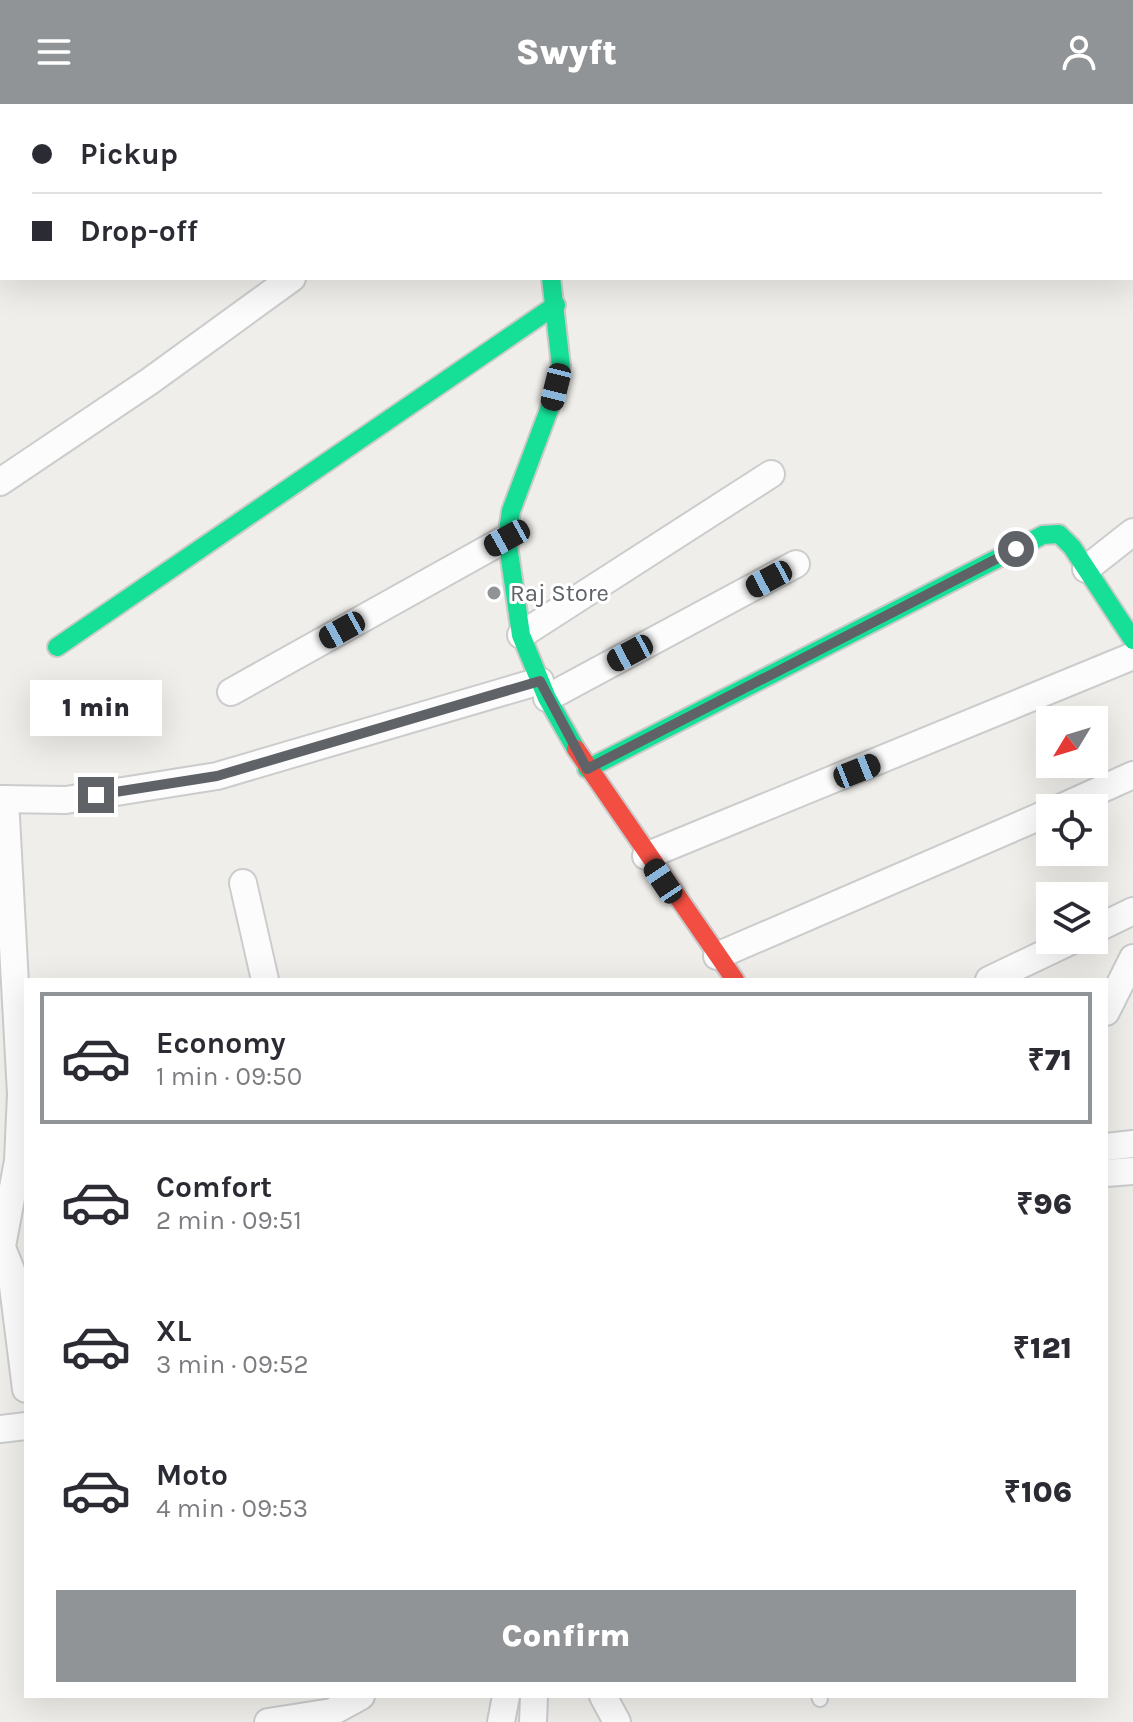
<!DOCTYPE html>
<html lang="en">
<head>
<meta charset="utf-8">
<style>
  :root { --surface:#fff; --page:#f2f2f3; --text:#2b2b33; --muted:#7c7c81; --line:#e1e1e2; --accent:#919496 }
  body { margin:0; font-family:Karla,sans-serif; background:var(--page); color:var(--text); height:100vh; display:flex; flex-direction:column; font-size:30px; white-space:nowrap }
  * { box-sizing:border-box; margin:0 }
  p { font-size:26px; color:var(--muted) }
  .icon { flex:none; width:44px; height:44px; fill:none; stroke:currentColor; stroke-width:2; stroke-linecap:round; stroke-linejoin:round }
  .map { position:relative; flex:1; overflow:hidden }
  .details { position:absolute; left:24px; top:874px; width:1084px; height:720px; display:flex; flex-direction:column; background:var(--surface); border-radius:0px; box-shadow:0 8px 32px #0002 }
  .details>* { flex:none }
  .hud { position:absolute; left:0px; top:0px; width:1134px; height:176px; box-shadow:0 8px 32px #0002; display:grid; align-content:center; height:176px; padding:0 32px; background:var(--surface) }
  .needle { width:52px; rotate:232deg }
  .tools { position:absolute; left:1036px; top:602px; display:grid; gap:16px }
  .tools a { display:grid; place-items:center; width:72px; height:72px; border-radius:0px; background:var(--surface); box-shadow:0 8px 32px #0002; font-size:40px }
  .end { position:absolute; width:36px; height:36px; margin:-18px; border:10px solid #5f6368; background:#fff; box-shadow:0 0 0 4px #fff }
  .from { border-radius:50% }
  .bubble { position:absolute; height:56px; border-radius:0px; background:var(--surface); box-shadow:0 8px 32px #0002; font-size:26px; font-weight:800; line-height:56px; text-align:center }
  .car { position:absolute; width:24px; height:48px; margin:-24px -12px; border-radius:10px; box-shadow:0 0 6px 2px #0007; background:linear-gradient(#222 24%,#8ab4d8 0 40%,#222 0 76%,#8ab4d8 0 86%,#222 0) }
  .hud b { display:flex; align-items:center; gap:28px; height:76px; font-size:30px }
  .hud b+b { border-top:2px solid var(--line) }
  .hud i { width:20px; height:20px; background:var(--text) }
  ul { padding:14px 0 0; list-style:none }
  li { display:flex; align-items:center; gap:24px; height:132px; margin:0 16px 12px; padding:0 16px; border:4px solid transparent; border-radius:0px }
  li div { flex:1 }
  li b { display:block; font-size:30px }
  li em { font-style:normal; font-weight:800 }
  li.current { border-color:var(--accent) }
  li>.icon { width:72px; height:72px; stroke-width:1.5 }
  .action { display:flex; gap:16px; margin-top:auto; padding:16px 32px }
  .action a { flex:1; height:92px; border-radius:0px; background:var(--accent); color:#fff; font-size:32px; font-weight:800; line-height:92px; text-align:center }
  header { display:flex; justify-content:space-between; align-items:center; height:104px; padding:0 32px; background:var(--accent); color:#fff; font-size:36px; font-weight:800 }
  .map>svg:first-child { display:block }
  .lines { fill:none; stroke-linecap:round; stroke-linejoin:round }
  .lane-casing { stroke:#cbcccc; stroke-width:18 }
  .street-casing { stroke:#cbcccc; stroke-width:30 }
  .fast-casing { stroke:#cacacb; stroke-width:22 }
  .jam-casing { stroke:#cacacb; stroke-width:22 }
  .lane { stroke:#fdfcfc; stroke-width:14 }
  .street { stroke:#fdfcfc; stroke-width:26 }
  .fast { stroke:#16e098; stroke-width:18 }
  .jam { stroke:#f24e42; stroke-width:18 }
  .route { stroke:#5f6368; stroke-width:10 }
  .poi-dot { fill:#919496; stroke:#fff; stroke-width:3 }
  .labels { text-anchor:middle; stroke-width:6; stroke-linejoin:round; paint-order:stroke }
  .poi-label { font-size:24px; fill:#5f6368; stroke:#fff; text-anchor:start }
</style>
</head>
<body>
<header><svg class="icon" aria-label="menu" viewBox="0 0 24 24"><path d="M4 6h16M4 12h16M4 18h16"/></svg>Swyft<svg class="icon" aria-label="person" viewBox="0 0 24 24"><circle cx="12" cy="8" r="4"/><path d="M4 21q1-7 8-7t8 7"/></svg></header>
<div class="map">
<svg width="1133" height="1618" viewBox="0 0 1133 1618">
  <rect width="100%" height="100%" fill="#efeeea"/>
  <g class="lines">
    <defs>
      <polyline id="lane" points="819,1592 820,1595"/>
      <g id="street">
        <polyline points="457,0 458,2"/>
        <polyline points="53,2 57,0"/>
        <polyline points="269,2 273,0"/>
        <polyline points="0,26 2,25"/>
        <polyline points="1132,98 1133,97"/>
        <polyline points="0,378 150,277 292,174"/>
        <polyline points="1086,465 1133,428"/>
        <polyline points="521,531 771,370"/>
        <polyline points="231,588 507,434"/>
        <polyline points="547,594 796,460"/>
        <polyline points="0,695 66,696 217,672 540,577"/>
        <polyline points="1060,704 1133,671"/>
        <polyline points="646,752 1133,552"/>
        <polyline points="243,779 265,876"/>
        <polyline points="1094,826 1133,807"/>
        <polyline points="717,852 1050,708"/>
        <polyline points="989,876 1073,836"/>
        <polyline points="1106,908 1133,854"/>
        <polyline points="1106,1043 1133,1040"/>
        <polyline points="1106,1069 1133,1067"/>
        <polyline points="0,1139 11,1166 26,1285"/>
        <polyline points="2,1142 18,1057 21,990 5,695"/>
        <polyline points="0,1325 26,1322"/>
        <polyline points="603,1592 617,1618"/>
        <polyline points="268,1618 332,1608 361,1592"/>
        <polyline points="501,1618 506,1592"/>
        <polyline points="533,1618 534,1592"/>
      </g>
      <g id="fast">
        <polyline points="551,174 561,262 550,303 511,407 507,434 521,531 547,594 576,645"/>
        <polyline points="57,543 556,201"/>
        <polyline points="587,665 1043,431 1059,430 1072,443 1133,536"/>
      </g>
      <polyline id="jam" points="576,645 735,876"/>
    </defs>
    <use href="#lane" class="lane-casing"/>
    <use href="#street" class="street-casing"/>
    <use href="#fast" class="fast-casing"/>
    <use href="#jam" class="jam-casing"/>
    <use href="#lane" class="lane"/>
    <use href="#street" class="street"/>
    <use href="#fast" class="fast"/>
    <use href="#jam" class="jam"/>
  </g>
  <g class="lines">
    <polyline class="route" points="96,691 217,672 540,577 587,665 1016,445"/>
  </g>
  <circle class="poi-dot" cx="494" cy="489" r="8"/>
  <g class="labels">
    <g class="poi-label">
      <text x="510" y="497">Raj Store</text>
    </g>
  </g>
</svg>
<div class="tools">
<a><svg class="needle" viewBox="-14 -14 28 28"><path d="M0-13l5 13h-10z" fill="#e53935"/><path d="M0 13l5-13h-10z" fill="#7c7c81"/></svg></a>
<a><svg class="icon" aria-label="locate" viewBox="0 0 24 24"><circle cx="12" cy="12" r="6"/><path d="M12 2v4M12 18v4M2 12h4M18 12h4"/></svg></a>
<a><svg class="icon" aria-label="layers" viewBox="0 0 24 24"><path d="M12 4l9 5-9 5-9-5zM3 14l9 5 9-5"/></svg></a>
</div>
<i class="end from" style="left:1016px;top:445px"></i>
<i class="end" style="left:96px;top:691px"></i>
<div class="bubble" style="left:30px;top:576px;width:132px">1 min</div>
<i class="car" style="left:556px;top:283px;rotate:194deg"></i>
<i class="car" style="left:507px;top:434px;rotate:241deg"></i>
<i class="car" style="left:769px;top:475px;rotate:242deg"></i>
<i class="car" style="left:342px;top:526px;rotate:241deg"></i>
<i class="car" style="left:630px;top:549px;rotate:242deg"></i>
<i class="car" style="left:857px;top:667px;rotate:68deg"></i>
<i class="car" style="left:663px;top:777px;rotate:326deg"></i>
<div class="hud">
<b><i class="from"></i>Pickup</b>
<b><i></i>Drop-off</b>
</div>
<section class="details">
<ul>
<li class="current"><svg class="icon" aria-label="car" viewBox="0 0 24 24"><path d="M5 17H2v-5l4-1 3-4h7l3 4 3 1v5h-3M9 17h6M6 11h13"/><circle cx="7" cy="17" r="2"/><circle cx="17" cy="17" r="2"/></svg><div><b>Economy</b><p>1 min · 09:50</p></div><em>₹71</em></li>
<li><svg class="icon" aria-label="car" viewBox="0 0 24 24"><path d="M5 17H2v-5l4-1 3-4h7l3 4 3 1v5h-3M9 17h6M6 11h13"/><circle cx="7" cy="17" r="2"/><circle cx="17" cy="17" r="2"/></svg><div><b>Comfort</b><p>2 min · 09:51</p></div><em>₹96</em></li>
<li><svg class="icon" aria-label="car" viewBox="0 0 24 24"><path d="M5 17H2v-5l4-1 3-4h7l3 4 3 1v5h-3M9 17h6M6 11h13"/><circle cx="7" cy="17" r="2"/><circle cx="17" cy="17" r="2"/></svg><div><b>XL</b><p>3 min · 09:52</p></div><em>₹121</em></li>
<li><svg class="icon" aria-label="car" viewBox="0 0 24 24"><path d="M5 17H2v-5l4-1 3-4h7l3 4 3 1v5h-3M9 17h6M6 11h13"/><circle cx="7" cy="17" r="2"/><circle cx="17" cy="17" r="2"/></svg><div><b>Moto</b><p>4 min · 09:53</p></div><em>₹106</em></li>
</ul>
<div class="action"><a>Confirm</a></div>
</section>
</div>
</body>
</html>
